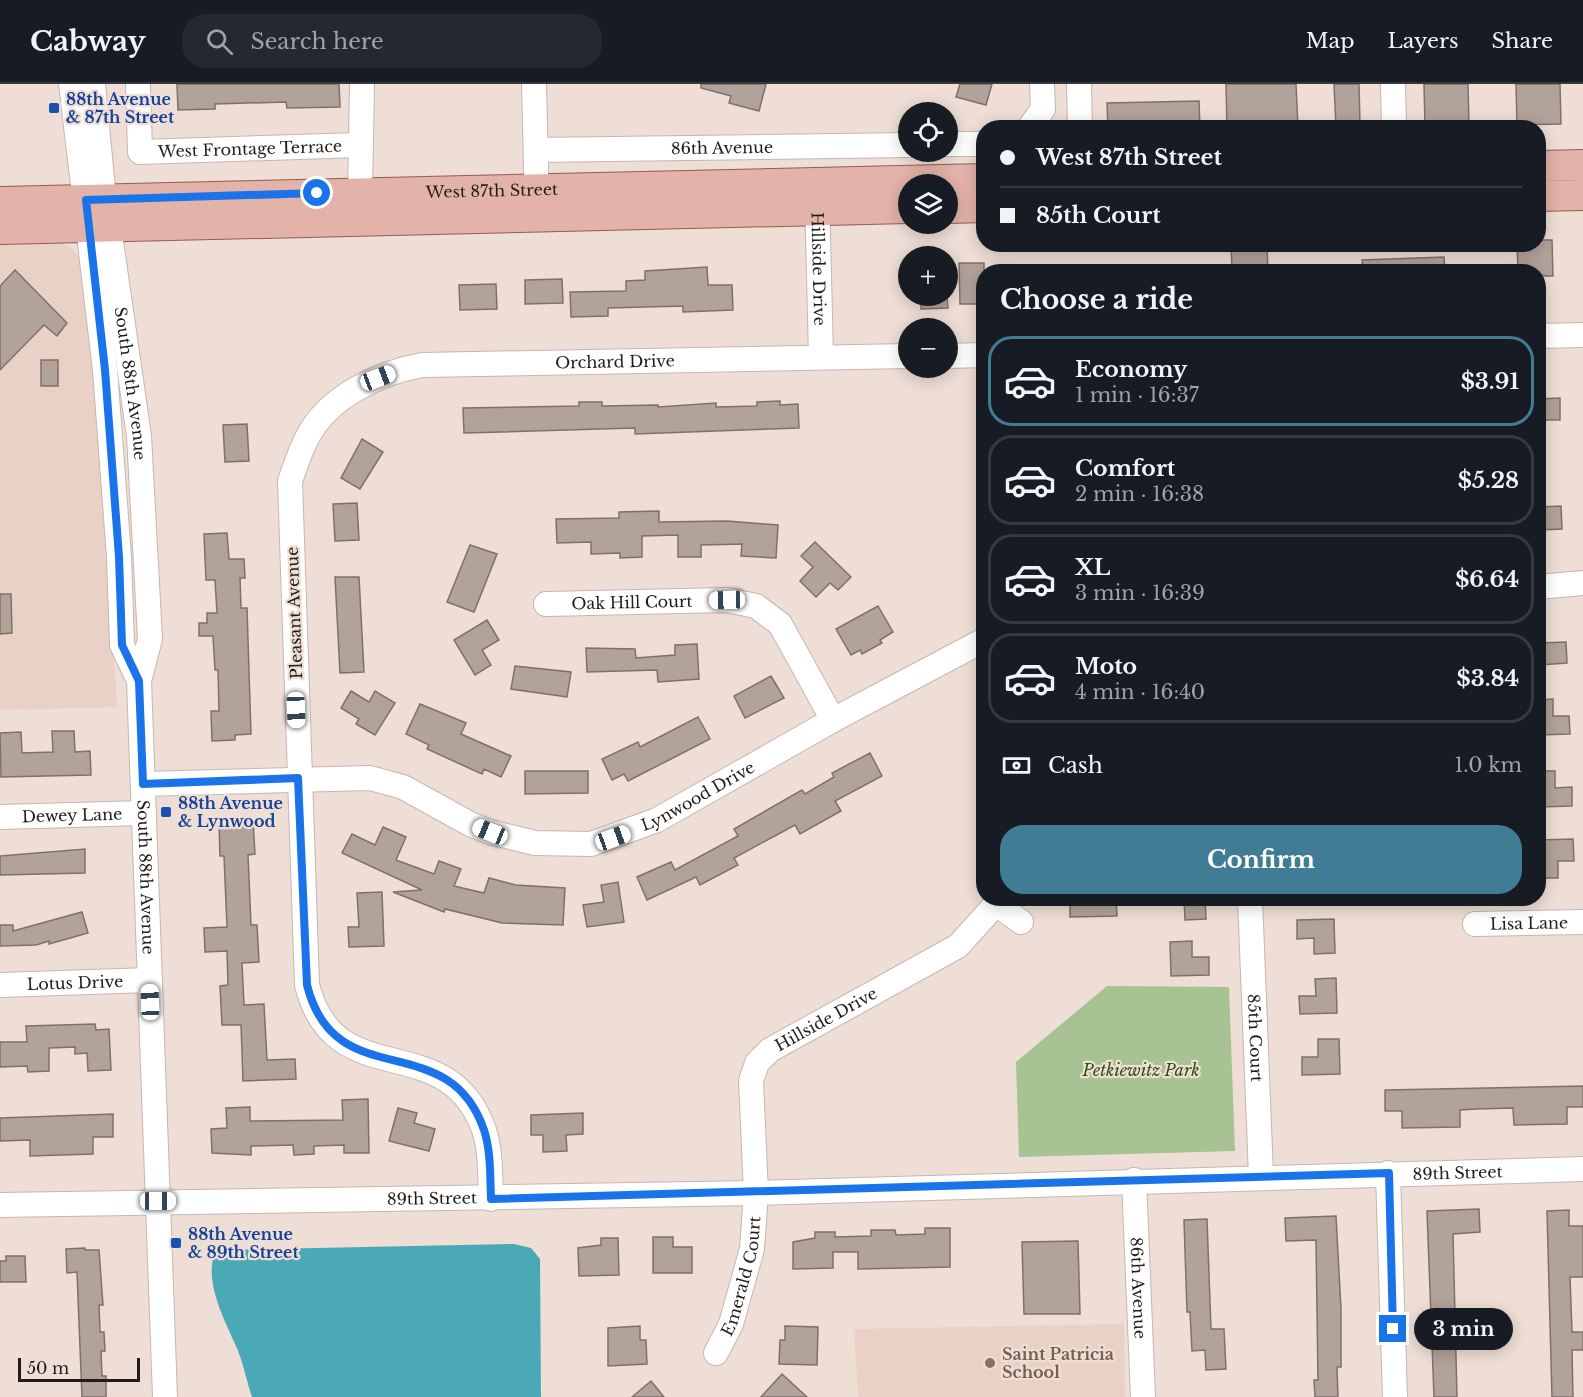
<!DOCTYPE html>
<html lang="en">
<head>
<meta charset="utf-8">
<style>
  :root { --surface:#171b24; --page:#242831; --text:#f1f3f6; --muted:#9ea1a6; --line:#363941; --accent:#407c93 }
  body { margin:0; font-family:"Libre Baskerville",serif; background:var(--page); color:var(--text); height:100vh; display:flex; flex-direction:column; font-size:22px; white-space:nowrap }
  * { box-sizing:border-box; margin:0 }
  p { font-size:20px; color:var(--muted) }
  .icon { flex:none; width:33px; height:33px; fill:none; stroke:currentColor; stroke-width:2; stroke-linecap:round; stroke-linejoin:round }
  .map { position:relative; flex:1; overflow:hidden }
  .side { position:absolute; left:976px; top:180px; width:570px; height:642px; display:flex; flex-direction:column; background:var(--surface); border-radius:24px; box-shadow:0 3px 15px #0003 }
  .side>* { flex:none }
  .hud { position:absolute; left:976px; top:36px; width:570px; height:132px; border-radius:24px; box-shadow:0 3px 15px #0003; display:grid; align-content:center; height:132px; padding:0 24px; background:var(--surface) }
  .controls { position:absolute; left:898px; top:18px; display:grid; gap:12px }
  .controls a { display:grid; place-items:center; width:60px; height:60px; border-radius:50%; background:var(--surface); box-shadow:0 3px 15px #0003; font-size:30px }
  .scale { position:absolute; left:18px; bottom:15px; width:122px; box-sizing:border-box; padding-left:6px; border:3px solid #221d19; border-top:0; font-size:16px; line-height:21px; white-space:nowrap; color:#221d19; -webkit-text-stroke:4px #eeded5; paint-order:stroke }
  .end { position:absolute; width:27px; height:27px; margin:-14px; border:8px solid #1a73e8; background:#fff; box-shadow:0 0 0 3px #fff }
  .from { border-radius:50% }
  .bubble { position:absolute; height:42px; border-radius:21px; background:var(--surface); box-shadow:0 3px 15px #0003; font-size:20px; font-weight:700; line-height:42px; text-align:center }
  .car { position:absolute; width:18px; height:36px; margin:-18px -9px; border-radius:8px; box-shadow:0 0 4px 2px #0007; background:linear-gradient(#fff 24%,#345 0 40%,#fff 0 76%,#345 0 86%,#fff 0) }
  .hud b { display:flex; align-items:center; gap:21px; height:57px; font-size:22px }
  .hud b+b { border-top:2px solid var(--line) }
  .hud i { width:15px; height:15px; background:var(--text) }
  ul { padding:0; list-style:none }
  li { display:flex; align-items:center; gap:18px; height:90px; margin:0 12px 9px; padding:0 12px; border:3px solid var(--line); border-radius:24px }
  li div { flex:1 }
  li b { display:block; font-size:22px }
  li em { font-style:normal; font-weight:700 }
  li.current { border-color:var(--accent) }
  li>.icon { width:54px; height:54px; stroke-width:1.5 }
  h2 { padding:0 24px; font-size:27px; line-height:72px }
  .pay { display:flex; align-items:center; gap:15px; height:66px; padding:0 24px; font-size:22px }
  .pay p { margin-inline-start:auto }
  .button { display:flex; gap:12px; margin-top:auto; padding:12px 24px }
  .button a { flex:1; height:69px; border-radius:24px; background:var(--accent); color:#fff; font-size:24px; font-weight:700; line-height:69px; text-align:center }
  header { display:flex; align-items:center; gap:36px; box-sizing:border-box; height:84px; padding:0 30px; background:var(--surface); border-bottom:2px solid var(--line) }
  header strong { font-size:28px }
  nav { display:flex; gap:33px; margin-inline-start:auto; font-size:21px }
  .search { width:420px; height:54px; background:var(--page); display:flex; align-items:center; gap:15px; box-sizing:border-box; padding:0 21px; border-radius:24px; color:var(--muted); font-size:22px }
  .map>svg:first-child { display:block }
  .built { fill:#e9d2c5 }
  .green { fill:#a7c293 }
  .water { fill:#4ba9b7 }
  .building { fill:#b1a29a; stroke:#7f7169; stroke-width:1.5 }
  .lines { fill:none; stroke-linecap:round; stroke-linejoin:round }
  .minor-casing { stroke:#c6b7ae; stroke-width:26 }
  .major-casing { stroke:#935d50; stroke-width:32 }
  .minor { stroke:#fff; stroke-width:24 }
  .major { stroke:#e3b2a8; stroke-width:30 }
  .route { stroke:#1a73e8; stroke-width:8 }
  .transit-dot { fill:#1a4fb4; stroke:#eeded5; stroke-width:2 }
  .education-dot { fill:#8d6e63; stroke:#eeded5; stroke-width:2 }
  .labels { text-anchor:middle; stroke-width:4.5; stroke-linejoin:round; paint-order:stroke }
  .transit-label { font-size:16px; font-weight:bold; fill:#164399; stroke:#eeded5; text-anchor:start }
  .street-label { font-size:16px; fill:#221d19; stroke:#eeded5 }
  .park-label { font-size:16px; font-style:italic; fill:#2f4e0d; stroke:#eeded5 }
  .education-label { font-size:16px; font-weight:bold; fill:#785e54; stroke:#eeded5; text-anchor:start }
</style>
</head>
<body>
<header>
<strong>Cabway</strong>
<div class="search"><svg class="icon" aria-label="search" viewBox="0 0 24 24"><circle cx="10" cy="10" r="6"/><path d="M15 15l6 6"/></svg>Search here</div>
<nav><a>Map</a><a>Layers</a><a>Share</a></nav>
</header>
<div class="map">
<svg width="1583" height="1313" viewBox="0 0 1583 1313">
  <rect width="100%" height="100%" fill="#eeded5"/>
  <g class="built">
    <polygon points="0,156 57,156 74,166 82,178 98,309 117,623 0,626"/>
    <polygon points="1124,1240 1125,1313 858,1313 854,1245"/>
  </g>
  <polygon class="green" points="1107,902 1229,903 1235,1067 1019,1073 1016,978"/>
  <path class="water" d="M514 1160 531 1164 540 1175 541 1313H252C246 1296 243 1276 235 1260 223 1233 204 1197 215 1168L222 1166Z"/>
  <g class="building">
    <polygon points="177,0 339,0 340,23 287,24 286,18 215,20 215,25 178,26"/>
    <polygon points="701,0 766,0 759,27 729,19 731,12 701,4"/>
    <polygon points="960,0 992,0 986,21 956,13"/>
    <polygon points="1226,0 1296,0 1298,44 1227,44"/>
    <polygon points="1334,0 1359,0 1360,42 1336,43"/>
    <polygon points="1424,0 1468,0 1469,41 1425,42"/>
    <polygon points="1516,0 1560,0 1561,40 1517,41"/>
    <polygon points="1199,17 1200,44 1108,44 1107,19"/>
    <polygon points="1539,156 1552,156 1553,192 1539,192 1539,188 1518,188 1517,160 1539,160"/>
    <polygon points="1267,161 1268,188 1232,185 1231,163"/>
    <polygon points="1444,173 1445,188 1363,188 1362,176"/>
    <polygon points="959,179 984,179 984,220 960,220"/>
    <polygon points="707,183 708,201 732,201 733,226 683,228 683,222 608,224 608,232 571,233 570,208 626,207 626,197 645,196 645,187"/>
    <polygon points="15,186 67,239 57,252 44,241 0,286 0,202"/>
    <polygon points="562,195 563,219 525,220 525,196"/>
    <polygon points="496,200 497,225 460,226 459,201"/>
    <polygon points="921,212 947,212 948,224 921,225"/>
    <rect x="41" y="276" width="17" height="26"/>
    <polygon points="1560,314 1560,336 1539,336 1539,315"/>
    <polygon points="780,317 780,321 798,320 799,344 635,350 635,344 464,349 463,324 579,322 579,318 602,318 602,322 658,321 658,323 716,319 716,323 757,322 757,318"/>
    <polygon points="247,340 249,377 225,378 223,341"/>
    <polygon points="362,355 383,368 360,405 341,394"/>
    <polygon points="357,419 359,456 335,457 333,420"/>
    <polygon points="1561,422 1562,445 1539,446 1539,423"/>
    <polygon points="659,427 659,438 727,437 778,441 776,474 741,472 742,460 701,461 701,473 678,473 678,451 642,452 642,473 620,474 620,469 591,470 591,458 557,459 556,435 619,434 619,428"/>
    <polygon points="227,449 229,475 244,475 245,494 240,494 241,524 247,524 251,650 235,651 235,656 212,657 211,627 219,627 218,586 215,586 213,552 199,552 199,539 207,539 207,529 217,529 215,496 206,496 204,450"/>
    <polygon points="815,458 851,493 838,506 830,499 816,513 800,497 813,483 801,472"/>
    <polygon points="470,461 497,470 474,528 447,518"/>
    <polygon points="335,493 359,493 364,588 340,589"/>
    <polygon points="0,510 11,510 12,549 0,550"/>
    <polygon points="878,522 893,548 880,556 882,559 862,570 860,566 851,571 836,545"/>
    <polygon points="487,536 499,556 482,566 491,581 475,591 454,556"/>
    <polygon points="1566,558 1567,579 1539,581 1539,559"/>
    <polygon points="697,560 699,595 658,598 657,586 587,588 586,564 635,565 636,574 675,571 675,561"/>
    <polygon points="515,582 571,588 567,613 511,605"/>
    <polygon points="771,592 784,614 745,634 734,612"/>
    <polygon points="351,607 369,618 375,607 395,619 375,651 356,640 359,635 341,624"/>
    <polygon points="1553,615 1553,632 1569,632 1570,650 1539,651 1539,616"/>
    <polygon points="420,620 466,639 461,650 511,672 501,693 484,685 482,690 427,665 429,661 406,650"/>
    <polygon points="698,633 710,655 628,697 624,690 612,696 602,675 638,658 640,663"/>
    <polygon points="52,647 74,647 75,668 90,667 91,691 1,693 0,649 21,648 22,669 53,668"/>
    <polygon points="870,669 882,692 835,717 841,727 800,750 795,741 734,774 738,781 700,801 696,793 647,816 637,793 671,778 675,786 738,752 734,745 802,706 805,710 834,693 832,689"/>
    <polygon points="525,687 588,687 588,709 525,710"/>
    <polygon points="1539,687 1555,687 1555,704 1572,703 1572,722 1539,723"/>
    <polygon points="253,737 255,770 248,771 251,841 257,841 259,878 242,879 244,921 264,920 267,976 295,975 296,995 243,997 241,941 222,941 220,902 228,901 227,867 205,868 204,844 227,843 224,772 220,772 219,739"/>
    <polygon points="383,743 406,753 396,776 434,790 439,777 461,785 454,802 484,809 489,794 516,801 565,804 563,841 502,839 445,825 444,828 393,808 422,806 342,769 352,750 375,761"/>
    <polygon points="1573,755 1574,777 1558,777 1558,794 1539,794 1539,756"/>
    <polygon points="85,765 85,789 0,791 0,772"/>
    <polygon points="618,798 624,838 587,843 583,821 604,818 601,801"/>
    <polygon points="382,808 384,862 349,863 348,843 359,843 357,809"/>
    <polygon points="1070,814 1116,814 1117,832 1070,833"/>
    <polygon points="1184,814 1205,814 1206,835 1185,836"/>
    <polygon points="82,828 88,849 49,860 49,857 36,861 0,862 0,841 13,841 13,847"/>
    <polygon points="1334,835 1335,869 1314,870 1314,854 1297,855 1297,836"/>
    <polygon points="1192,857 1192,873 1209,873 1209,891 1171,892 1170,858"/>
    <polygon points="1336,894 1337,929 1300,930 1299,912 1316,912 1315,895"/>
    <polygon points="95,940 96,946 109,945 111,986 88,987 87,969 75,970 75,963 49,964 49,987 28,988 27,982 0,983 0,958 27,958 26,942"/>
    <polygon points="1318,955 1339,955 1340,990 1302,991 1302,973 1318,973"/>
    <polygon points="1583,1002 1583,1023 1567,1023 1567,1040 1514,1041 1513,1024 1477,1025 1460,1026 1460,1043 1402,1044 1402,1027 1385,1027 1385,1006"/>
    <polygon points="368,1015 369,1069 344,1069 344,1061 314,1062 314,1070 294,1071 293,1061 251,1062 251,1071 212,1069 211,1045 227,1044 226,1024 250,1023 250,1037 343,1036 342,1016"/>
    <polygon points="398,1024 417,1029 414,1039 435,1045 429,1067 389,1057"/>
    <polygon points="583,1029 583,1050 566,1051 567,1067 543,1068 543,1051 531,1051 531,1031"/>
    <polygon points="113,1030 113,1053 93,1053 93,1070 30,1072 30,1056 0,1057 0,1034"/>
    <polygon points="1479,1125 1480,1148 1453,1150 1457,1313 1434,1313 1427,1127"/>
    <polygon points="1569,1126 1569,1142 1583,1142 1583,1193 1570,1193 1572,1248 1583,1248 1583,1266 1572,1266 1573,1313 1552,1313 1547,1127"/>
    <polygon points="1336,1132 1341,1225 1341,1283 1337,1283 1338,1313 1315,1313 1314,1296 1318,1296 1316,1156 1286,1157 1285,1134"/>
    <polygon points="1207,1135 1211,1245 1224,1245 1226,1285 1206,1286 1205,1266 1192,1267 1190,1228 1187,1228 1184,1136"/>
    <polygon points="925,1144 950,1144 950,1183 858,1185 858,1168 833,1168 833,1184 793,1185 793,1158 815,1154 815,1148 835,1148 835,1153 871,1152 871,1146 895,1146 896,1151 925,1150"/>
    <polygon points="653,1153 673,1153 673,1163 692,1163 692,1189 653,1189"/>
    <polygon points="601,1154 618,1154 619,1191 579,1192 578,1164 601,1161"/>
    <polygon points="1078,1157 1080,1230 1024,1230 1022,1158"/>
    <polygon points="85,1164 85,1166 99,1166 103,1221 99,1221 100,1248 104,1248 105,1267 101,1267 102,1292 106,1292 106,1313 82,1313 77,1188 67,1189 66,1165"/>
    <polygon points="6,1172 25,1172 26,1198 0,1198 0,1177 6,1177"/>
    <polygon points="640,1242 640,1256 646,1256 647,1280 608,1282 608,1244"/>
    <polygon points="785,1242 818,1243 817,1281 779,1280 780,1256 785,1256"/>
    <polygon points="782,1290 807,1313 761,1313"/>
    <polygon points="651,1297 664,1313 632,1313"/>
  </g>
  <g class="lines">
    <defs>
      <g id="minor">
        <polyline points="71,0 105,286 119,473 122,561 139,597"/>
        <path id="s1" d="M93 0 102 95 139 352 150 555 139 597 165 1313"/>
        <path id="s2" d="M138 0 140 68 360 61"/>
        <polyline points="534,0 537,124"/>
        <polyline points="1079,0 1080,44"/>
        <polyline points="1393,0 1394,44"/>
        <polyline points="1029,44 1043,25 1042,0"/>
        <polyline points="948,60 984,60"/>
        <path id="s3" d="M536 66 909 61"/>
        <polyline points="360,108 362,0"/>
        <path id="s4" d="M817 110 821 273"/>
        <polyline points="1539,252 1583,251"/>
        <polyline points="948,272 984,271"/>
        <polyline points="1539,503 1583,499"/>
        <path id="s5" d="M546 520 727 516 756 522 780 540 833 636"/>
        <path id="s6" d="M143 700 370 694 403 703 470 740 490 748 535 759 591 760 657 736 833 636 984 556"/>
        <path id="s7" d="M0 733 144 729"/>
        <path id="s8" d="M1250 814 1261 1092"/>
        <polyline points="996,820 1021,838"/>
        <path id="s9" d="M1475 840 1583 838"/>
        <path id="s10" d="M0 901 150 896"/>
        <polyline points="1388,1089 1395,1313"/>
        <path id="s11" d="M1134 1096 1143 1313"/>
        <path id="s12" d="M491 1115C490 1092 491 1067 484 1046 447 941 335 1013 307 901L290 397C295 383 300 367 307 354 328 312 380 289 422 281L909 272"/>
        <path id="s13" d="M0 1121 756 1109 1583 1085"/>
        <path id="s14" d="M716 1269 731 1240 752 1165 756 1109 751 997 757 979 770 966 958 862 996 820 998 814"/>
      </g>
      <g id="major">
        <polyline points="1539,82 1583,81"/>
        <polyline points="1539,112 1583,111"/>
        <path id="s15" d="M0 118 984 95"/>
        <polyline points="948,124 984,123"/>
        <polyline points="0,145 909,124"/>
      </g>
    </defs>
    <use href="#minor" class="minor-casing"/>
    <use href="#major" class="major-casing"/>
    <use href="#minor" class="minor"/>
    <use href="#major" class="major"/>
  </g>
  <g class="lines">
    <path class="route" d="M317 109 86 116 105 286 119 473 122 561 139 597 143 700 298 694 307 901C335 1013 448 941 484 1046 491 1067 490 1092 491 1115L1389 1089 1393 1245"/>
  </g>
  <g class="transit-dot">
    <rect x="48" y="18" width="12" height="12" rx="3"/>
    <rect x="160" y="722" width="12" height="12" rx="3"/>
    <rect x="170" y="1153" width="12" height="12" rx="3"/>
  </g>
  <circle class="education-dot" cx="990" cy="1279" r="6"/>
  <g class="labels">
    <g class="transit-label">
      <text x="66" y="21">88th Avenue<tspan x="66" dy="18">&amp; 87th Street</tspan></text>
      <text x="178" y="725">88th Avenue<tspan x="178" dy="18">&amp; Lynwood</tspan></text>
      <text x="188" y="1156">88th Avenue<tspan x="188" dy="18">&amp; 89th Street</tspan></text>
    </g>
    <g class="street-label">
      <text dy="6" stroke="none"><textPath href="#s3" startOffset="186">86th Avenue</textPath></text>
      <text dy="6" stroke="none"><textPath href="#s2" startOffset="178">West Frontage Terrace</textPath></text>
      <text dy="6" stroke="none"><textPath href="#s15" startOffset="492">West 87th Street</textPath></text>
      <text dy="6" stroke="none"><textPath href="#s4" startOffset="75">Hillside Drive</textPath></text>
      <text dy="6" stroke="none"><textPath href="#s12" startOffset="1197">Orchard Drive</textPath></text>
      <text dy="6" stroke="none"><textPath href="#s1" startOffset="302">South 88th Avenue</textPath></text>
      <text dy="6" stroke="none"><textPath href="#s5" startOffset="86">Oak Hill Court</textPath></text>
      <text transform="translate(294 529) rotate(-92)" y="6">Pleasant Avenue</text>
      <text dy="6" stroke="none"><textPath href="#s6" startOffset="579">Lynwood Drive</textPath></text>
      <text dy="6" stroke="none"><textPath href="#s7" startOffset="72">Dewey Lane</textPath></text>
      <text dy="6" stroke="none"><textPath href="#s1" startOffset="798">South 88th Avenue</textPath></text>
      <text dy="6" stroke="none"><textPath href="#s9" startOffset="54">Lisa Lane</textPath></text>
      <text dy="6" stroke="none"><textPath href="#s10" startOffset="75">Lotus Drive</textPath></text>
      <text dy="6" stroke="none"><textPath href="#s14" startOffset="380">Hillside Drive</textPath></text>
      <text dy="6" stroke="none"><textPath href="#s8" startOffset="140">85th Court</textPath></text>
      <text dy="6" stroke="none"><textPath href="#s13" startOffset="1458">89th Street</textPath></text>
      <text dy="6" stroke="none"><textPath href="#s13" startOffset="432">89th Street</textPath></text>
      <text dy="6" stroke="none"><textPath href="#s14" startOffset="82">Emerald Court</textPath></text>
      <text dy="6" stroke="none"><textPath href="#s11" startOffset="108">86th Avenue</textPath></text>
    </g>
    <g class="park-label">
      <text x="1141" y="992">Petkiewitz Park</text>
    </g>
    <g class="education-label">
      <text x="1002" y="1276">Saint Patricia<tspan x="1002" dy="18">School</tspan></text>
    </g>
  </g>
</svg>
<div class="controls">
<a><svg class="icon" aria-label="locate" viewBox="0 0 24 24"><circle cx="12" cy="12" r="6"/><path d="M12 2v4M12 18v4M2 12h4M18 12h4"/></svg></a>
<a><svg class="icon" aria-label="layers" viewBox="0 0 24 24"><path d="M12 4l9 5-9 5-9-5zM3 14l9 5 9-5"/></svg></a>
<a>+</a>
<a>−</a>
</div>
<div class="scale">50 m</div>
<i class="end from" style="left:317px;top:109px"></i>
<i class="end" style="left:1393px;top:1245px"></i>
<div class="bubble" style="left:1414px;top:1224px;width:99px">3 min</div>
<i class="car" style="left:378px;top:294px;rotate:69deg"></i>
<i class="car" style="left:727px;top:516px;rotate:269deg"></i>
<i class="car" style="left:296px;top:626px;rotate:178deg"></i>
<i class="car" style="left:490px;top:748px;rotate:292deg"></i>
<i class="car" style="left:613px;top:754px;rotate:70deg"></i>
<i class="car" style="left:150px;top:918px;rotate:358deg"></i>
<i class="car" style="left:158px;top:1117px;rotate:90deg"></i>
<div class="hud">
<b><i class="from"></i>West 87th Street</b>
<b><i></i>85th Court</b>
</div>
<section class="side">
<h2>Choose a ride</h2>
<ul>
<li class="current"><svg class="icon" aria-label="car" viewBox="0 0 24 24"><path d="M5 17H2v-5l4-1 3-4h7l3 4 3 1v5h-3M9 17h6M6 11h13"/><circle cx="7" cy="17" r="2"/><circle cx="17" cy="17" r="2"/></svg><div><b>Economy</b><p>1 min · 16:37</p></div><em>$3.91</em></li>
<li><svg class="icon" aria-label="car" viewBox="0 0 24 24"><path d="M5 17H2v-5l4-1 3-4h7l3 4 3 1v5h-3M9 17h6M6 11h13"/><circle cx="7" cy="17" r="2"/><circle cx="17" cy="17" r="2"/></svg><div><b>Comfort</b><p>2 min · 16:38</p></div><em>$5.28</em></li>
<li><svg class="icon" aria-label="car" viewBox="0 0 24 24"><path d="M5 17H2v-5l4-1 3-4h7l3 4 3 1v5h-3M9 17h6M6 11h13"/><circle cx="7" cy="17" r="2"/><circle cx="17" cy="17" r="2"/></svg><div><b>XL</b><p>3 min · 16:39</p></div><em>$6.64</em></li>
<li><svg class="icon" aria-label="car" viewBox="0 0 24 24"><path d="M5 17H2v-5l4-1 3-4h7l3 4 3 1v5h-3M9 17h6M6 11h13"/><circle cx="7" cy="17" r="2"/><circle cx="17" cy="17" r="2"/></svg><div><b>Moto</b><p>4 min · 16:40</p></div><em>$3.84</em></li>
</ul>
<div class="pay"><svg class="icon" aria-label="cash" viewBox="0 0 24 24"><path d="M3 7h18v10H3z"/><circle cx="12" cy="12" r="2"/></svg>Cash<p>1.0 km</p></div>
<div class="button"><a>Confirm</a></div>
</section>
</div>
</body>
</html>
